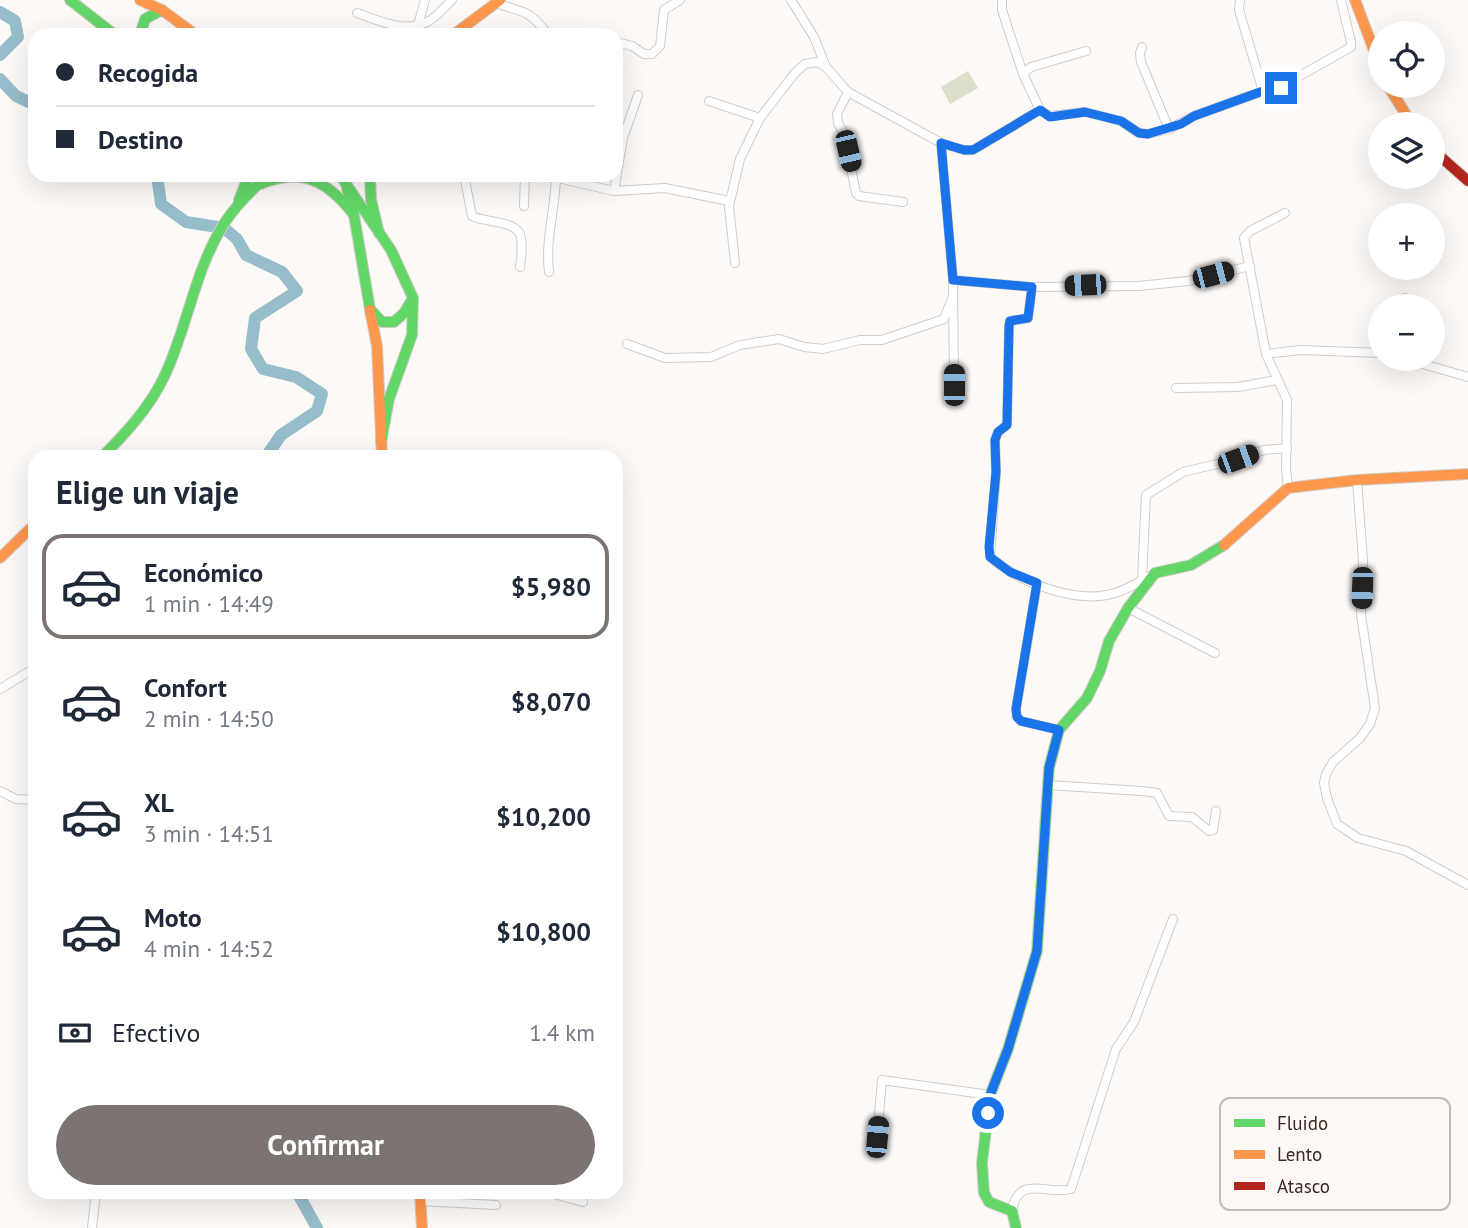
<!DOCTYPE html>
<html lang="es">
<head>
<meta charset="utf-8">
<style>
  :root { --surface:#fff; --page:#f6f6f7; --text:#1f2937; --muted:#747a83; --line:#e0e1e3; --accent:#7c7470 }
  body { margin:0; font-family:"PT Sans",sans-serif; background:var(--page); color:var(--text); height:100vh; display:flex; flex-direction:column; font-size:26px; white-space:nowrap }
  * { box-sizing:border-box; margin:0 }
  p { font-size:23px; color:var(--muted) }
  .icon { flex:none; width:38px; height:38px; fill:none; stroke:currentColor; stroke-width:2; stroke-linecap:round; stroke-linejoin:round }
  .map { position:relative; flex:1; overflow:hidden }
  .sheet { position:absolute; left:28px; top:450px; width:595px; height:749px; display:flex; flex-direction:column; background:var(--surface); border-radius:21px; box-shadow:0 7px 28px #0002 }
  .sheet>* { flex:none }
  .guide { position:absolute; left:28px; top:28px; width:595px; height:154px; border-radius:21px; box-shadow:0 7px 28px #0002; display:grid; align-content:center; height:154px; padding:0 28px; background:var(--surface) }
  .fabs { position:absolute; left:1368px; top:21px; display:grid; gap:14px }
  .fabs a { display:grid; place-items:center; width:77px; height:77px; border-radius:50%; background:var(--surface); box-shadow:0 7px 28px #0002; font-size:35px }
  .end { position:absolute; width:32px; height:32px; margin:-16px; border:9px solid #1a73e8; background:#fff; box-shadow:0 0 0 4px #fff }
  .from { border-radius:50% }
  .car { position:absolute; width:21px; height:42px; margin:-21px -10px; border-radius:9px; box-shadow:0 0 5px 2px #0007; background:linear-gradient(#222 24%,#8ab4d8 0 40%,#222 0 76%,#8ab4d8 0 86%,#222 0) }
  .guide b { display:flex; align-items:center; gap:24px; height:66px; font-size:26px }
  .guide b+b { border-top:2px solid var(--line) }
  .guide i { width:18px; height:18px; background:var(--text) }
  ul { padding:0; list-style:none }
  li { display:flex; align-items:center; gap:21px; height:105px; margin:0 14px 10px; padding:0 14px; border:4px solid transparent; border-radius:21px }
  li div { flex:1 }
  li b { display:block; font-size:26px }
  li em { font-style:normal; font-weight:700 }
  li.active { border-color:var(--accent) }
  li>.icon { width:63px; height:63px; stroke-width:1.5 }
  h2 { padding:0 28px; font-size:32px; line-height:84px }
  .pay { display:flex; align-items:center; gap:18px; height:77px; padding:0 28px; font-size:26px }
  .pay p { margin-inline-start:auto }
  .cta { display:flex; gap:14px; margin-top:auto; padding:14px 28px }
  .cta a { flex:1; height:80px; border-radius:42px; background:var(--accent); color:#fff; font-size:28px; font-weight:700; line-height:80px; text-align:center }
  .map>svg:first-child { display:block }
  .green { fill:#dedfca }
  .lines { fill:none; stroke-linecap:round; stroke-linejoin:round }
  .river { stroke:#96bdca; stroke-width:12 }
  .street-casing { stroke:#d2ccc8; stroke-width:10 }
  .fast-casing { stroke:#d2ccc8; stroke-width:12 }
  .slow-casing { stroke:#d2ccc8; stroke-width:12 }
  .jam-casing { stroke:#d2ccc8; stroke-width:12 }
  .street { stroke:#fffefe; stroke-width:8 }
  .fast { stroke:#63d668; stroke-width:10 }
  .slow { stroke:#ff974d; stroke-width:10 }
  .jam { stroke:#b3261e; stroke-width:10 }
  .route { stroke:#1a73e8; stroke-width:9 }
  .key { fill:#fef8f5; stroke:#c2bbb7; stroke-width:2 }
  .key-label { font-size:19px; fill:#372c27 }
</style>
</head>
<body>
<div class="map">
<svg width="1468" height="1228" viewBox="0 0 1468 1228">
  <rect width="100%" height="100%" fill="#fcf9f7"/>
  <polygon class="green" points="968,71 978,88 950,104 941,87"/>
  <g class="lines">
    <g class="river">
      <polyline points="0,12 15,21 18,37 0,55"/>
      <polyline points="0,79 16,96 35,105"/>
      <polyline points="157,175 161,204 186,222 224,228 237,239 246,255 282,272 297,291 255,318 251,349 263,369 296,377 322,394 317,411 281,435 266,457"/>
      <polyline points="297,1192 317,1228"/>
    </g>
    <defs>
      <g id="street">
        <polyline points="791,0 814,37 826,67 848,92 941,143 964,150 973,150 1040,110"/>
        <polyline points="1002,0 1002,10 1023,74 1040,110 1050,116 1085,112 1121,121 1139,133 1148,134 1169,129 1194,116 1263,91 1273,91 1351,47 1351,42 1341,0"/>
        <polyline points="1240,0 1239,10 1263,91"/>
        <path d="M497 3C507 8 520 9 529 15 537 20 542 28 549 35"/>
        <path d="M357 13C379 21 405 33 427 22 436 18 444 7 452 0"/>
        <polyline points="418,25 425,0"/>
        <polyline points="616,42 632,46 644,54 652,54 660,46 664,10 680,0"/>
        <polyline points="1142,47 1140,53 1141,62 1169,129"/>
        <polyline points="1023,74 1031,67 1086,51"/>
        <polyline points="848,92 837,114 838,123 844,134 856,193 859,196 903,202"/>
        <polyline points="709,101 760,118"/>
        <polyline points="941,143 953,280 954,385"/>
        <path d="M464 175 472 216C485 223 519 220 521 238 523 247 521 258 520 267"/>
        <polyline points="545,175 614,191 665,188 729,201"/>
        <polyline points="614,191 623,138 638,95"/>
        <polyline points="524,206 525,175"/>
        <polyline points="1285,213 1250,231 1244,238 1266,354 1287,400 1286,469 1288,488"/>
        <polyline points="735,263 729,206 740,159 760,118 795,73 805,64 817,62 826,67"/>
        <path d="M549 272C545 241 555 209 556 178"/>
        <polyline points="953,280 1032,287 1138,286 1188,281 1250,266"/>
        <path d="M1032 287 1028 318 1010 321 1009 326 1007 425 998 432 995 440 996 472 990 557C1020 583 1079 606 1118 592 1130 588 1141 580 1153 575"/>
        <polyline points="1393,306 1405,298"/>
        <polyline points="627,344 665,358 711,357 740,345 779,339 804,347 823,349 860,340 882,340 944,319 953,296"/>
        <polyline points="1266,354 1301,350 1381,353"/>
        <polyline points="1405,359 1468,377"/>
        <polyline points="1176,388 1238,387 1277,380"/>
        <polyline points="1357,480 1363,561 1361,615 1375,708 1370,724 1360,738 1333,762 1326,774 1324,783 1327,798 1337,824 1358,838 1406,851 1468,885"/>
        <polyline points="1142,579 1146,495 1183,472 1238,459 1264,450 1287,448"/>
        <polyline points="1037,584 1016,709 1017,717 1021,721 1059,730"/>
        <polyline points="1128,608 1215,653"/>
        <polyline points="0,689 35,668"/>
        <polyline points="1048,785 1142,791 1157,793 1169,816 1192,817 1209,831 1213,830 1216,811"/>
        <polyline points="0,791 16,799 35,800"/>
        <polyline points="877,1137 882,1080 990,1095"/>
        <polyline points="547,1192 583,1202"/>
        <polyline points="420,1201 496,1205"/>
        <path d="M1012 1211C1018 1173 1048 1196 1071 1189L1116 1049 1134 1022 1173 919"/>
        <polyline points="92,1228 96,1192"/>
      </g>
      <g id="fast">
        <polyline points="70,0 115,35"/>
        <polyline points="140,35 145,19 162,10"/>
        <polyline points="340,175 391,250 413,298 404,313 394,322 382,322 370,309 354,215 346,184"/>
        <polyline points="370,175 371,200 379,233"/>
        <path d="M261 184C302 167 328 181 354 215"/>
        <polyline points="239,200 249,175"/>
        <polyline points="381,442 389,399 412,335 413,298"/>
        <path d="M102 457C126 433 149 408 164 377 187 329 194 273 222 227 234 207 251 191 268 175"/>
        <polyline points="1016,1228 1012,1211 989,1202 984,1193 982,1163 990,1095 1008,1049 1037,951 1049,768 1059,730 1087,698 1100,671 1109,641 1128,608 1155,573 1191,565 1224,545"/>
      </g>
      <g id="slow">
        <polyline points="140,0 162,10 196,35"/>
        <polyline points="1355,0 1381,69"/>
        <polyline points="453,35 500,0"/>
        <polyline points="1388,86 1412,124"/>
        <polyline points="370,310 377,346 382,457"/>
        <polyline points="1224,545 1288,488 1357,480 1468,474"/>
        <polyline points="0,558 35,524"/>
        <polyline points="420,1192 422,1228"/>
      </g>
      <polyline id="jam" points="1433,150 1468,181"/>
    </defs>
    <use href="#street" class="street-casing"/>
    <use href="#fast" class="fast-casing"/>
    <use href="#slow" class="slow-casing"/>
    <use href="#jam" class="jam-casing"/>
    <use href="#street" class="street"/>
    <use href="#fast" class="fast"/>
    <use href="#slow" class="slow"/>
    <use href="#jam" class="jam"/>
  </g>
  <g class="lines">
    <polyline class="route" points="988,1113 990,1095 1008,1049 1037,951 1049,768 1059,730 1021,721 1017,717 1016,709 1037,583 1010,572 990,557 989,547 996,472 995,440 998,432 1007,425 1009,326 1010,321 1028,318 1032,287 953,280 941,143 964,150 973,150 1040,110 1050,117 1085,112 1121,121 1139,133 1148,134 1181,124 1194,116 1263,91 1281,88"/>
  </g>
  <rect x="1220" y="1098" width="230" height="112" rx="10" class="key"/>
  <rect x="1234" y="1119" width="31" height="8" fill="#63d668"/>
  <rect x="1234" y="1150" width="31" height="9" fill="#ff974d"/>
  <rect x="1234" y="1182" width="31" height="8" fill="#b3261e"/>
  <g class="key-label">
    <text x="1277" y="1130">Fluido</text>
    <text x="1277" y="1161">Lento</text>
    <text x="1277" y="1193">Atasco</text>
  </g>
</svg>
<div class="fabs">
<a><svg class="icon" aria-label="locate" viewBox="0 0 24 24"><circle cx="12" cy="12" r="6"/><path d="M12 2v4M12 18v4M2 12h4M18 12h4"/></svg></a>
<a><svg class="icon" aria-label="layers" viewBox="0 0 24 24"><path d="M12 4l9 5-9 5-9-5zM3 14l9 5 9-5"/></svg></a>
<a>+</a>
<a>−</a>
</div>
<i class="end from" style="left:988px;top:1113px"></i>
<i class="end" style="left:1281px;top:88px"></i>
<i class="car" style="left:848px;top:151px;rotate:167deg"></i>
<i class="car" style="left:1213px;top:275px;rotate:75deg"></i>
<i class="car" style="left:1085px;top:285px;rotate:268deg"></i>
<i class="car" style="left:954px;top:385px;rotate:0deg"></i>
<i class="car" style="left:1238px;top:459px;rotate:70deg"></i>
<i class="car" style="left:1362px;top:588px;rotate:182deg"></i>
<i class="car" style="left:877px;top:1137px;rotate:5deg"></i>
<div class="guide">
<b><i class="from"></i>Recogida</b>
<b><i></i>Destino</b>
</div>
<section class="sheet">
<h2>Elige un viaje</h2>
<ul>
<li class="active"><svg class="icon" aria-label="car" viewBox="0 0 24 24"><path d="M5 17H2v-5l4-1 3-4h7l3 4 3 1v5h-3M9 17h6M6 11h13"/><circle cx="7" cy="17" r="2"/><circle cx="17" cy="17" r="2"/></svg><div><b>Económico</b><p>1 min · 14:49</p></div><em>$5,980</em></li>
<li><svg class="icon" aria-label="car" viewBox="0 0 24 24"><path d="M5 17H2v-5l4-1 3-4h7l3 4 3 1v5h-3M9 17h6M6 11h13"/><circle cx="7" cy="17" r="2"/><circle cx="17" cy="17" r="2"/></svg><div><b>Confort</b><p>2 min · 14:50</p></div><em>$8,070</em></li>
<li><svg class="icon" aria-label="car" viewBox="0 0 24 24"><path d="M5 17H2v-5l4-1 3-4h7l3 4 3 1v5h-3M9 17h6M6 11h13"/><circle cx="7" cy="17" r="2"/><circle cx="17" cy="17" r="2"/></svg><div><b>XL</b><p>3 min · 14:51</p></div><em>$10,200</em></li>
<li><svg class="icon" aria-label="car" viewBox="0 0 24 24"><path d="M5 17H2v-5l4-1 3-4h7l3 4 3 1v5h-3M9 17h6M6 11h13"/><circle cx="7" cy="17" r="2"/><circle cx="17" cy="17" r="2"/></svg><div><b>Moto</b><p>4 min · 14:52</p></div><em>$10,800</em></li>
</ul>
<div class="pay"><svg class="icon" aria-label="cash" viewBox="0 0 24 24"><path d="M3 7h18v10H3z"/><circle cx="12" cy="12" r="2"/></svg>Efectivo<p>1.4 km</p></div>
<div class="cta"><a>Confirmar</a></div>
</section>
</div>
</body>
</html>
